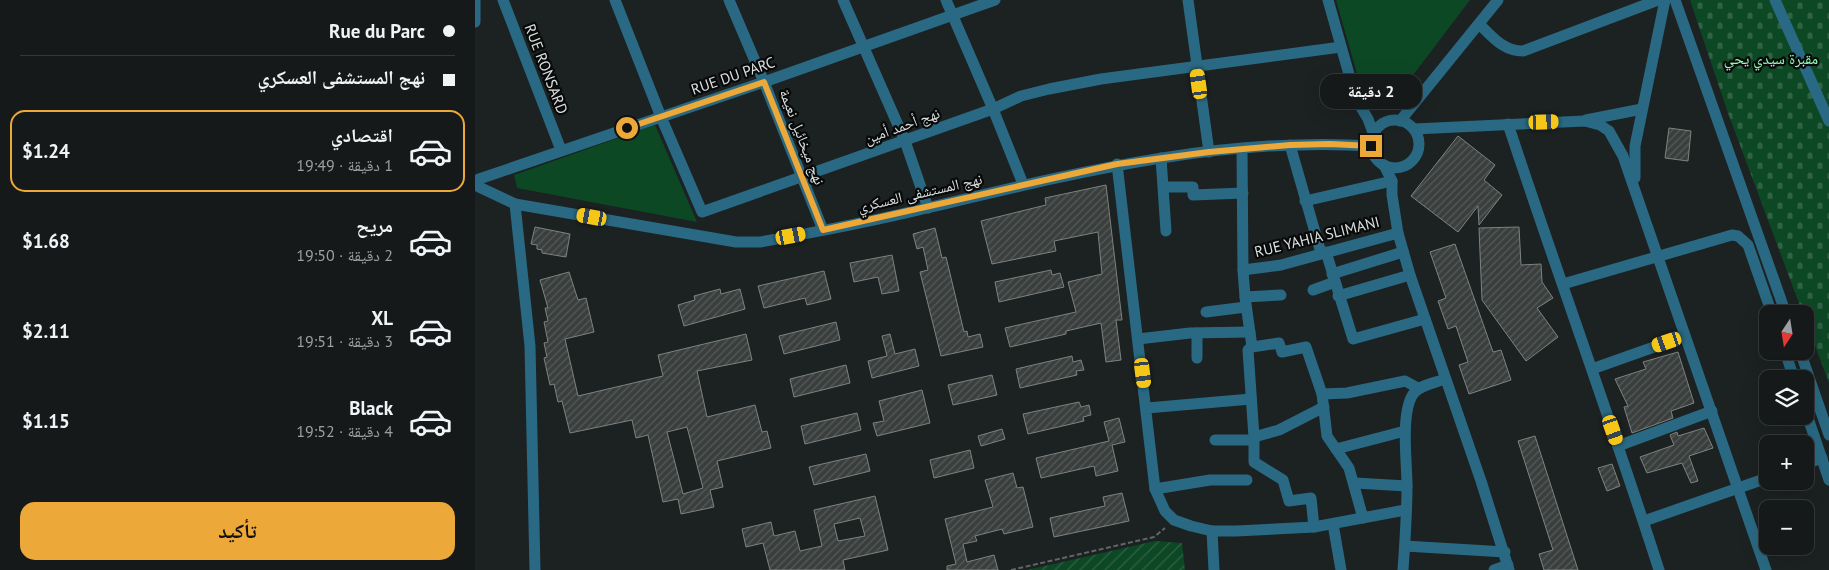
<!DOCTYPE html>
<html lang="ar">
<head>
<meta charset="utf-8">
<style>
  :root { --surface:#15191a; --page:#1e2223; --text:#f1f3f6; --muted:#9da0a2; --line:#343839; --accent:#eca93a }
  body { margin:0; font-family:"PT Sans","Noto Naskh Arabic",sans-serif; background:var(--page); color:var(--text); direction:rtl; height:100vh; display:flex; flex-direction:column; font-size:19px; white-space:nowrap }
  * { box-sizing:border-box; margin:0 }
  p { font-size:16px; color:var(--muted) }
  .icon { flex:none; width:28px; height:28px; fill:none; stroke:currentColor; stroke-width:2; stroke-linecap:round; stroke-linejoin:round }
  .map { position:relative; flex:1; overflow:hidden; direction:ltr }
  .details { display:flex; flex-direction:column; background:var(--surface); width:475px }
  .details>* { flex:none }
  .hud { display:grid; align-content:center; height:110px; padding:0 20px; background:var(--surface) }
  .needle { width:32px; rotate:192deg }
  .buttons { position:absolute; left:1284px; top:305px; display:grid; gap:10px }
  .buttons a { display:grid; place-items:center; width:55px; height:55px; border-radius:10px; background:var(--surface); box-shadow:0 5px 20px #0002,0 0 0 1px var(--line); font-size:25px }
  .end { position:absolute; width:22px; height:22px; margin:-11px; border:6px solid #eca93a; background:#111; box-shadow:0 0 0 2px #111 }
  .from { border-radius:50% }
  .bubble { position:absolute; height:35px; border-radius:15px; background:var(--surface); box-shadow:0 5px 20px #0002,0 0 0 1px var(--line); font-size:16px; font-weight:800; line-height:35px; text-align:center; direction:rtl }
  .car { position:absolute; width:15px; height:30px; margin:-15px -8px; border-radius:6px; box-shadow:0 0 4px 1px #0007; background:linear-gradient(#f5c518 24%,#345 0 40%,#f5c518 0 76%,#345 0 86%,#f5c518 0) }
  .hud b { display:flex; align-items:center; gap:18px; height:48px; font-size:19px }
  .hud b+b { border-top:1px solid var(--line) }
  .hud i { width:12px; height:12px; background:var(--text) }
  ul { padding:0; list-style:none }
  li { display:flex; align-items:center; gap:15px; height:82px; margin:0 10px 8px; padding:0 10px; border:2px solid transparent; border-radius:15px }
  li div { flex:1 }
  li b { display:block; font-size:19px }
  li em { font-style:normal; font-weight:800 }
  li.selected { border-color:var(--accent) }
  li>.icon { width:45px; height:45px; stroke-width:1.5 }
  .primary-button { display:flex; gap:10px; margin-top:auto; padding:10px 20px }
  .primary-button a { flex:1; height:58px; border-radius:15px; background:var(--accent); color:#111; font-size:20px; font-weight:800; line-height:58px; text-align:center }
  main { display:flex; flex:1; min-height:0 }
  .map>svg:first-child { display:block }
  .green { fill:#0d4825 }
  .cemetery { fill:url(#cemetery-stones) }
  .garden { fill:url(#garden-furrows) }
  .building { fill:url(#building-hatch); stroke:#7d8381; fill-rule:evenodd }
  .lines { fill:none; stroke-linecap:round; stroke-linejoin:round }
  .path { stroke:#606565; stroke-width:2; stroke-dasharray:5 2.5; stroke-linecap:butt }
  .minor { stroke:#2a6983; stroke-width:11 }
  .route { stroke:#eca93a; stroke-width:6 }
  .labels { text-anchor:middle; stroke-width:4.5; stroke-linejoin:round; paint-order:stroke }
  .park-label { font-size:15px; fill:#97fdb5; stroke:#080a0a }
  .street-label { font-size:15px; fill:#dde0e0; stroke:#080a0a }
</style>
</head>
<body>
<main>
<div class="map">
<svg width="1354" height="570" viewBox="0 0 1354 570">
  <defs>
    <pattern id="cemetery-stones" width="16" height="16" patternUnits="userSpaceOnUse" patternTransform="scale(1.25)"><rect width="16" height="16" fill="#0d4825"/><path d="M2 7V4a2 2 0 0 1 4 0v3zM10 15v-3a2 2 0 0 1 4 0v3z" fill="#306244"/></pattern>
    <pattern id="garden-furrows" width="10" height="10" patternUnits="userSpaceOnUse" patternTransform="scale(1.25)"><rect width="10" height="10" fill="#0d4825"/><path d="M-1 1l2-2M0 10L10 0M9 11l2-2" fill="none" stroke="#306244"/></pattern>
    <pattern id="building-hatch" width="6" height="6" patternUnits="userSpaceOnUse" patternTransform="scale(1.25)"><rect width="6" height="6" fill="#3a3e3d"/><path d="M-1 1l2-2M0 6l6-6M5 7l2-2" fill="none" stroke="#565a59"/></pattern>
  </defs>
  <rect width="100%" height="100%" fill="#1c2122"/>
  <g class="green">
    <polygon points="861,0 995,0 932,83 890,102"/>
    <polygon points="180,125 222,222 42,188 39,175"/>
  </g>
  <polygon class="cemetery" points="1215,0 1354,0 1354,383 1330,319 1330,314 1328,314 1253,113"/>
  <polygon class="garden" points="680,541 707,543 710,570 552,570"/>
  <g class="building">
    <polygon points="1194,128 1216,131 1213,161 1190,158"/>
    <polygon points="983,136 1020,165 1009,180 1027,195 1004,225 1003,206 983,232 936,196"/>
    <polygon points="631,185 647,320 641,320 646,360 631,362 626,323 591,331 591,334 535,347 530,328 601,312 593,282 627,274 623,232 579,241 581,251 517,264 506,221 571,205 570,198"/>
    <polygon points="60,227 95,234 91,257 67,253 67,250 62,249 62,245 56,244"/>
    <polygon points="1044,227 1046,265 1066,264 1067,282 1078,298 1062,308 1083,337 1051,361 1007,300 1004,228"/>
    <polygon points="460,228 467,258 471,257 489,332 492,331 493,337 505,334 508,347 466,356 445,272 453,270 448,247 442,249 438,234"/>
    <polygon points="980,244 1018,352 1026,350 1036,380 994,394 984,365 993,362 981,326 973,329 963,301 971,298 955,252"/>
    <polygon points="417,255 424,291 407,294 403,277 379,282 375,263"/>
    <polygon points="576,270 577,275 585,273 589,287 524,302 520,282"/>
    <polygon points="349,271 356,299 332,305 330,298 289,308 283,286"/>
    <path d="M94 272 103 300 111 298 119 332 90 339 103 396 188 376 183 355 271 334 277 360 222 371 232 417 280 405 287 432 292 431 296 448 242 461 248 487 235 490 239 507 206 514 203 499 188 502 173 435 161 438 157 420 95 433 87 401 83 402 79 384 75 385 69 358 72 357 69 343 73 342 69 322 73 321 70 308H73L65 280ZM212 427 228 488 208 494 192 432Z"/>
    <polygon points="245,289 246,294 265,289 270,309 209,326 203,305 220,300 219,296"/>
    <polygon points="361,322 365,340 309,354 304,336"/>
    <polygon points="415,334 420,354 440,349 444,366 397,378 393,361 412,356 407,336"/>
    <polygon points="1203,352 1219,403 1196,411 1198,418 1157,433 1149,407 1153,406 1140,379 1171,369 1168,362"/>
    <polygon points="597,356 598,362 606,360 609,370 601,371 602,375 545,388 541,369"/>
    <polygon points="371,365 375,383 319,397 315,379"/>
    <polygon points="517,375 522,395 478,405 473,385"/>
    <polygon points="447,390 455,423 402,436 398,423 409,421 404,401"/>
    <polygon points="604,402 606,407 614,405 616,415 608,417 609,421 553,434 548,414"/>
    <polygon points="382,413 386,430 330,444 326,426"/>
    <polygon points="644,418 650,442 637,445 643,471 621,476 619,466 566,478 561,458 634,441 629,422"/>
    <polygon points="1229,428 1238,448 1214,456 1223,481 1216,483 1207,463 1172,473 1165,457 1199,445 1195,435 1202,432 1203,436"/>
    <polygon points="527,429 530,439 506,446 503,436"/>
    <polygon points="1060,436 1103,570 1069,570 1064,554 1078,550 1043,441"/>
    <polygon points="495,450 499,468 459,478 455,460"/>
    <polygon points="391,454 395,471 339,485 334,467"/>
    <polygon points="1137,464 1145,486 1132,491 1123,468"/>
    <polygon points="538,473 542,488 548,487 558,527 529,534 527,529 500,536 502,541 488,544 492,562 519,555 523,570 472,570 472,566 481,564 470,519 518,507 510,480"/>
    <polygon points="647,493 654,521 579,537 575,518 630,506 628,497"/>
    <path d="M400 496 413 550 368 560 370 570H295L288 543 271 547 267 529 296 522 299 536 320 531 325 551 347 546 339 510ZM385 518 390 536 363 541 359 524Z"/>
  </g>
  <g class="lines">
    <polyline class="path" points="536,570 679,537 690,528"/>
    <g class="minor">
      <polyline points="28,0 86,150"/>
      <polyline points="140,0 186,117 227,212 518,109 546,96 574,89 626,79 866,47"/>
      <polyline points="254,0 289,82 348,230"/>
      <polyline points="368,0 430,141 453,208"/>
      <polyline points="471,0 518,109 548,184"/>
      <polyline points="713,0 734,152"/>
      <polyline points="853,0 881,99 893,119 899,135"/>
      <polyline points="1200,0 1311,314"/>
      <polyline points="1300,0 1354,121"/>
      <polyline points="0,22 0,0"/>
      <path d="M1005 25C1018 37 1028 51 1048 51L1183 0"/>
      <polyline points="1111,120 1167,109"/>
      <circle cx="920" cy="144" r="24"/>
      <polyline points="925,121 1023,0"/>
      <path d="M1033 124C1082 273 1136 420 1184 570"/>
      <polyline points="939,129 1110,121 1125,125 1134,131 1148,156 1291,570"/>
      <polyline points="815,145 846,253"/>
      <polyline points="767,149 768,270 770,297 777,347"/>
      <polyline points="686,158 691,231"/>
      <polyline points="642,164 680,489 690,511 699,520 716,526 737,531 761,531 839,527 930,510"/>
      <polyline points="909,165 917,181 917,195 923,233 935,275 1006,481 1034,570"/>
      <polyline points="1160,178 1160,146 1190,0"/>
      <polyline points="4,179 289,82 520,0"/>
      <path d="M4 187 40 204 261 242H285C342 232 399 221 456 207 600 173 747 136 897 146"/>
      <polyline points="689,187 718,187 718,195 768,193"/>
      <polyline points="830,201 917,181"/>
      <polyline points="40,204 55,346 60,570"/>
      <polyline points="851,252 878,339 950,319"/>
      <polyline points="768,270 806,265 923,233"/>
      <polyline points="857,274 928,252"/>
      <polyline points="1088,284 1257,235 1263,236 1273,245 1297,314"/>
      <polyline points="838,290 860,282"/>
      <polyline points="863,296 935,275"/>
      <polyline points="770,297 806,295"/>
      <polyline points="731,312 771,307"/>
      <polyline points="722,333 722,358"/>
      <polyline points="663,339 715,333 775,332"/>
      <polyline points="1310,351 1319,379"/>
      <polyline points="1325,351 1354,435"/>
      <polyline points="1117,369 1210,336"/>
      <polyline points="847,394 872,393 930,381 943,388"/>
      <polyline points="672,408 776,399"/>
      <polyline points="1330,409 1354,480"/>
      <polyline points="779,437 804,430 849,407"/>
      <polyline points="740,440 779,440"/>
      <polyline points="1143,446 1237,411"/>
      <polyline points="861,449 930,431"/>
      <polyline points="1330,464 1347,458"/>
      <polyline points="880,483 932,486"/>
      <polyline points="680,489 735,480 772,480"/>
      <polyline points="1169,521 1292,478"/>
      <polyline points="858,524 866,570"/>
      <polyline points="839,527 836,498 814,501 808,480 779,462 779,437 773,350 777,347 804,343 807,352 831,347 847,394 852,436 874,468 888,518"/>
      <polyline points="737,531 739,570"/>
      <polyline points="930,546 1030,552"/>
      <path d="M928 570C930 542 932 513 932 485 932 463 925 410 939 393 945 385 960 383 970 379"/>
      <polyline points="1019,570 1033,565"/>
    </g>
  </g>
  <g class="lines">
    <polyline class="route" points="152,128 289,82 348,230 642,164 734,152 815,145 855,144 896,146"/>
  </g>
  <g class="labels">
    <g class="park-label">
      <text x="1296" y="64">مقبرة سيدي يحي</text>
    </g>
    <g class="street-label">
      <text transform="translate(71 69) rotate(69)" y="5">RUE RONSARD</text>
      <text transform="translate(258 76) rotate(-19)" y="5">RUE DU PARC</text>
      <text transform="translate(427 126) rotate(-20)" y="5">نهج أحمد أمين</text>
      <text transform="translate(327 137) rotate(69)" y="5">نهج ميخائيل نعيمة</text>
      <text transform="translate(445 193) rotate(-13)" y="5">نهج المستشفى العسكري</text>
      <text transform="translate(842 237) rotate(-14)" y="5">RUE YAHIA SLIMANI</text>
    </g>
  </g>
</svg>
<div class="buttons">
<a><svg class="needle" viewBox="-14 -14 28 28"><path d="M0-13l5 13h-10z" fill="#e53935"/><path d="M0 13l5-13h-10z" fill="#9da0a2"/></svg></a>
<a><svg class="icon" aria-label="layers" viewBox="0 0 24 24"><path d="M12 4l9 5-9 5-9-5zM3 14l9 5 9-5"/></svg></a>
<a>+</a>
<a>−</a>
</div>
<i class="end from" style="left:152px;top:128px"></i>
<i class="end" style="left:896px;top:146px"></i>
<div class="bubble" style="left:845px;top:74px;width:102px">2 دقيقة</div>
<i class="car" style="left:724px;top:84px;rotate:352deg"></i>
<i class="car" style="left:1069px;top:122px;rotate:88deg"></i>
<i class="car" style="left:117px;top:217px;rotate:280deg"></i>
<i class="car" style="left:316px;top:236px;rotate:79deg"></i>
<i class="car" style="left:1192px;top:342px;rotate:251deg"></i>
<i class="car" style="left:668px;top:373px;rotate:173deg"></i>
<i class="car" style="left:1138px;top:430px;rotate:161deg"></i>
</div>
<section class="details">
<div class="hud">
<b><i class="from"></i>Rue du Parc</b>
<b><i></i>نهج المستشفى العسكري</b>
</div>
<ul>
<li class="selected"><svg class="icon" aria-label="car" viewBox="0 0 24 24"><path d="M5 17H2v-5l4-1 3-4h7l3 4 3 1v5h-3M9 17h6M6 11h13"/><circle cx="7" cy="17" r="2"/><circle cx="17" cy="17" r="2"/></svg><div><b>اقتصادي</b><p>1 دقيقة · 19:49</p></div><em>$1.24</em></li>
<li><svg class="icon" aria-label="car" viewBox="0 0 24 24"><path d="M5 17H2v-5l4-1 3-4h7l3 4 3 1v5h-3M9 17h6M6 11h13"/><circle cx="7" cy="17" r="2"/><circle cx="17" cy="17" r="2"/></svg><div><b>مريح</b><p>2 دقيقة · 19:50</p></div><em>$1.68</em></li>
<li><svg class="icon" aria-label="car" viewBox="0 0 24 24"><path d="M5 17H2v-5l4-1 3-4h7l3 4 3 1v5h-3M9 17h6M6 11h13"/><circle cx="7" cy="17" r="2"/><circle cx="17" cy="17" r="2"/></svg><div><b>XL</b><p>3 دقيقة · 19:51</p></div><em>$2.11</em></li>
<li><svg class="icon" aria-label="car" viewBox="0 0 24 24"><path d="M5 17H2v-5l4-1 3-4h7l3 4 3 1v5h-3M9 17h6M6 11h13"/><circle cx="7" cy="17" r="2"/><circle cx="17" cy="17" r="2"/></svg><div><b>Black</b><p>4 دقيقة · 19:52</p></div><em>$1.15</em></li>
</ul>
<div class="primary-button"><a>تأكيد</a></div>
</section>
</main>
</body>
</html>
